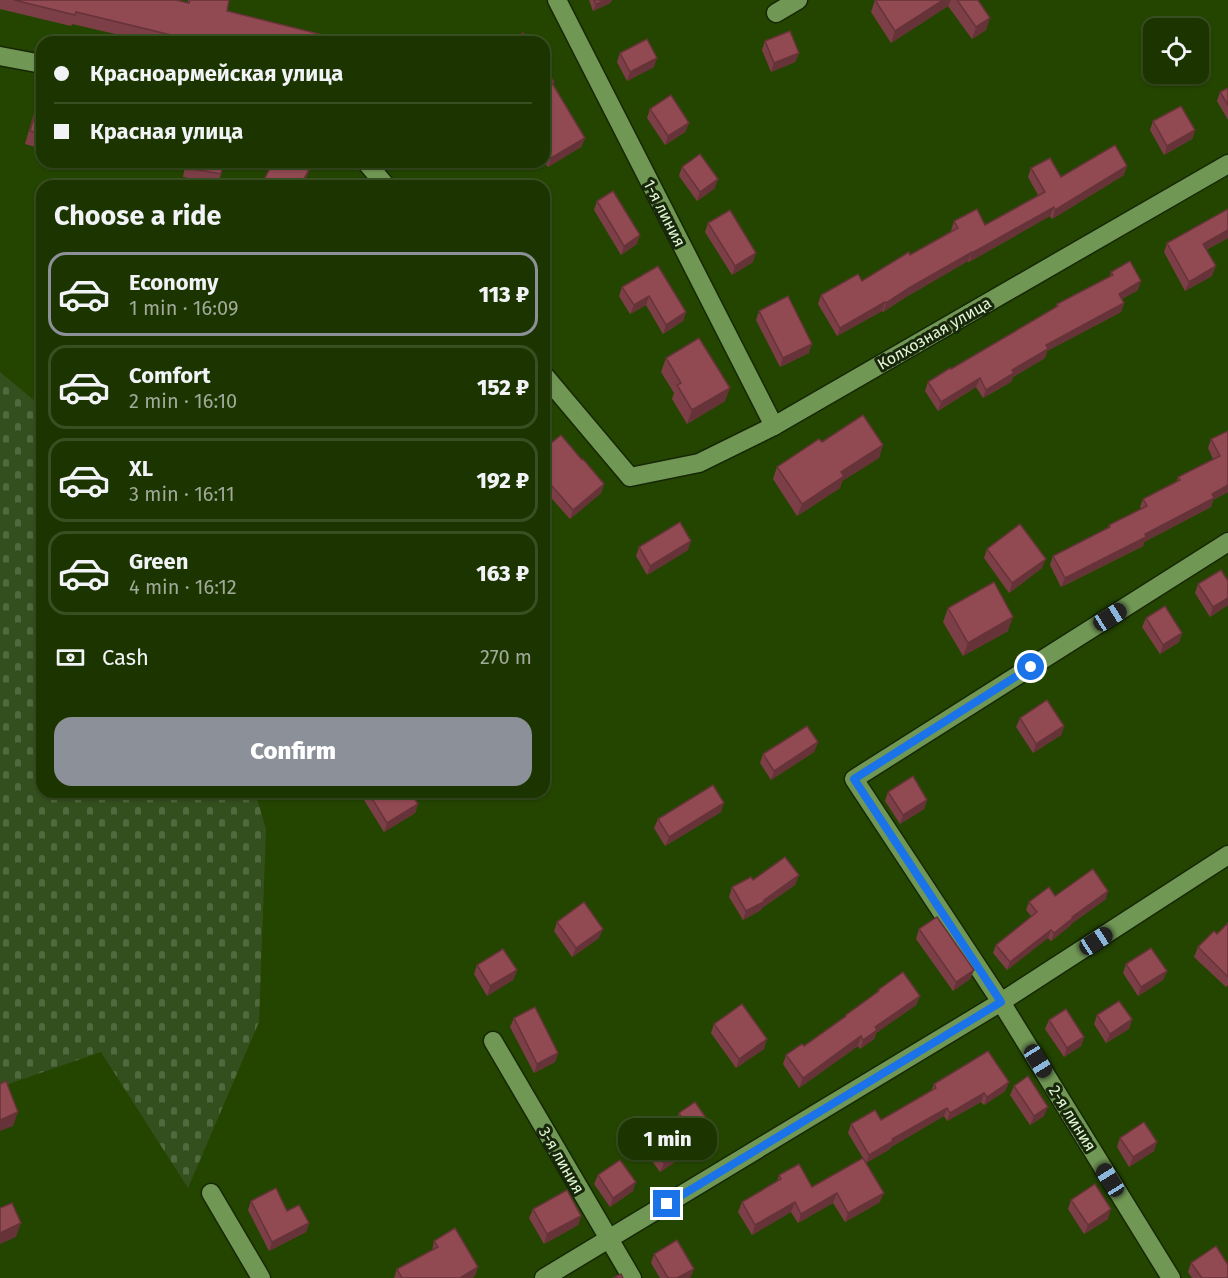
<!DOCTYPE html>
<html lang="en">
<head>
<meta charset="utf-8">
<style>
  :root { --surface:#1b3400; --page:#283f0f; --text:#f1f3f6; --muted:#a0aa99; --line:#394f22; --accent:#8c9099 }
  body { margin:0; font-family:"Fira Sans",sans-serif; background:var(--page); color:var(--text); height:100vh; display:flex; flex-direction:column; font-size:22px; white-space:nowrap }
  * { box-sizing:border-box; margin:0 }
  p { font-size:20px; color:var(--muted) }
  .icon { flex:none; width:33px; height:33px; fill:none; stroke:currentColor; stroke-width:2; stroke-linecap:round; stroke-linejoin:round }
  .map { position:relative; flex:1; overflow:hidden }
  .sheet { position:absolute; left:36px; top:180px; width:514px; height:618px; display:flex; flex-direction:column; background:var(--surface); border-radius:18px; box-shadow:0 2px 4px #0004,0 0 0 2px var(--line) }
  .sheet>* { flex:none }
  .guide { position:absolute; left:36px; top:36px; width:514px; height:132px; border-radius:18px; box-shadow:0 2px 4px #0004,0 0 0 2px var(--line); display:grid; align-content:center; height:132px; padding:0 18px; background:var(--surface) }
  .buttons { position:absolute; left:1143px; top:18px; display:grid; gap:12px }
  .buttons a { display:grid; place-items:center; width:66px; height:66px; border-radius:12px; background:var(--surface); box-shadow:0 2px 4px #0004,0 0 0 2px var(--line); font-size:30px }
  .end { position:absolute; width:27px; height:27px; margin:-14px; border:8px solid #1a73e8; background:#fff; box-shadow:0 0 0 3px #fff }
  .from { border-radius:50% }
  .bubble { position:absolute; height:42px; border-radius:18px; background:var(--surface); box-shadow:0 2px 4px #0004,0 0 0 2px var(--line); font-size:20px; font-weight:800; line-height:42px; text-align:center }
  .car { position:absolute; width:18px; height:36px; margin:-18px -9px; border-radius:8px; box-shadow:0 0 4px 2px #0007; background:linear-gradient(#222 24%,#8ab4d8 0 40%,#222 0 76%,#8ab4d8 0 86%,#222 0) }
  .guide b { display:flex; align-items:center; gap:21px; height:57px; font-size:22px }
  .guide b+b { border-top:2px solid var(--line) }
  .guide i { width:15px; height:15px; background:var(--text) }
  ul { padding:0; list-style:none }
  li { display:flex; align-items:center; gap:18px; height:84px; margin:0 12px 9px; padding:0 6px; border:3px solid var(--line); border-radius:18px }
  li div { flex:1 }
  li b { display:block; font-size:22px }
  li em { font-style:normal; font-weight:800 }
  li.on { border-color:var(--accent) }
  li>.icon { width:54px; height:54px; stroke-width:1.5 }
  h2 { padding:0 18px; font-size:27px; line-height:72px }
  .pay { display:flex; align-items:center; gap:15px; height:66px; padding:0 18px; font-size:22px }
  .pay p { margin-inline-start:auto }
  .cta { display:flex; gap:12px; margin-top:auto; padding:12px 18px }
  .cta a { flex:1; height:69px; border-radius:18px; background:var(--accent); color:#fff; font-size:24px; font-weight:800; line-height:69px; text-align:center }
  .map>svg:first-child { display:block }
  .cemetery { fill:url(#cemetery-stones) }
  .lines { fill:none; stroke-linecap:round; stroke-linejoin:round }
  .street-casing { stroke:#162806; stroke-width:21 }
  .street { stroke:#719755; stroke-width:18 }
  .wall { fill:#7d3f47 }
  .shaded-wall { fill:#663339 }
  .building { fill:#914952; stroke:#663339; stroke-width:1.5 }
  .route { stroke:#1a73e8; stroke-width:8 }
  .labels { text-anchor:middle; stroke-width:6; stroke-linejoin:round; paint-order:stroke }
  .street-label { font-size:16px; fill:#e1f7d4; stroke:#18270c }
</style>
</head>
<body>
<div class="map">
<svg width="1228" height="1278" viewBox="0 0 1228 1278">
  <defs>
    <pattern id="cemetery-stones" width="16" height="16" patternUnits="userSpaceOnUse" patternTransform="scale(1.5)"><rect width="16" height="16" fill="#344f1e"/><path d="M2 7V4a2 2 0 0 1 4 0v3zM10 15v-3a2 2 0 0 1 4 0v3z" fill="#51693e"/></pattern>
  </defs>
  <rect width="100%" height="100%" fill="#244500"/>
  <polygon class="cemetery" points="0,372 42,407 42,792 255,792 266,829 259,1022 188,1188 101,1052 0,1087"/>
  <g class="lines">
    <defs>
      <g id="street">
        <polyline points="557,0 774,426"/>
        <polyline points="776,13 798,0"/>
        <polyline points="0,56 42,64"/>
        <polyline points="366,162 386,186"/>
        <polyline points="544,375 630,477 699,463 774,426 1228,164"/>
        <polyline points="493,1041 632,1278"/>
        <polyline points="211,1193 261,1278"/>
        <polyline points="544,1278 1001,1002 1228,855"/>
        <polyline points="1171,1278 1001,1002 854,779 1228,542"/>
      </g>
    </defs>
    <use href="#street" class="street-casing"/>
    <use href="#street" class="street"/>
  </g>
  <g class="wall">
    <polygon points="0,0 176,0 188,3 188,0 229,0 227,11 351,42 150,42 72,24 71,26 0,9"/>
    <polygon points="589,0 612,0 610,3 593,11"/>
    <polygon points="875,0 978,0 986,30 972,39 948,6 891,43 871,12"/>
    <polygon points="765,41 799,53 795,62 771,72 762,50"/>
    <polygon points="620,53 654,67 627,81 617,62"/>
    <polygon points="544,68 554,82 553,85 585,138 581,147 548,167 544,162"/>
    <polygon points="1228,88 1228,120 1217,101 1220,92"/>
    <polygon points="42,90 42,149 25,144 37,103"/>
    <polygon points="650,109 689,123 685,132 665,145 647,118"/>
    <polygon points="1153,121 1195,130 1192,139 1164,155 1150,130"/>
    <polygon points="186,162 223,162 221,174 218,183 183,177"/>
    <polygon points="682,167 718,179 714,189 697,201 679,176"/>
    <polygon points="1031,168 1061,177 1124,175 1052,219 1050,216 969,262 968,261 906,297 883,312 882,311 837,336 818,304 821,295 862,281 910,255 951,231 954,221 985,225 1038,195 1028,177"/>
    <polygon points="597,201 637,244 621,255 594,210"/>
    <polygon points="1228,209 1228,238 1206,250 1212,276 1185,291 1164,252 1167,243"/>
    <polygon points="708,223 753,262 732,275 705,232"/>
    <polygon points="658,266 686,312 683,321 663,334 646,305 630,314 619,296 622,287"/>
    <polygon points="1111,272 1138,290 1122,299 1124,303 1121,312 1047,351 1045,358 1013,377 1011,382 983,398 976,387 938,411 925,391 928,382 1055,308 1057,304 1110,276"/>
    <polygon points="759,311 809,353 780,367 756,320"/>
    <polygon points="666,358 725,401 687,424 672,399 674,393 661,372"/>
    <polygon points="1228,431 1228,492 1213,500 1211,507 1144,542 1143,546 1061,587 1050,565 1053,556 1108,528 1109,525 1141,509 1140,507 1143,499 1177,481 1178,477 1213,459 1208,448 1211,439"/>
    <polygon points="822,442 883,445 879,458 842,481 840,488 797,516 773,479 777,467"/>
    <polygon points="544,449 582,460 604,484 601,493 570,519 544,490"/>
    <polygon points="639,547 688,550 647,575 636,556"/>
    <polygon points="987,549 1042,568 1009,593 984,558"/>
    <polygon points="1228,581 1228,605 1210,617 1195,593 1198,584"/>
    <polygon points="948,608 1008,631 963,656 943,622"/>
    <polygon points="1146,618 1182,633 1179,642 1160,654 1142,627"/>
    <polygon points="1020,718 1064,726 1061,735 1033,753 1016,727"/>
    <polygon points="818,742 814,752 771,780 760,763 763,754"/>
    <polygon points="367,792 410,792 418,804 415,813 384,832 364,800"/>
    <polygon points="888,792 927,800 924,809 900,824 885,801"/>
    <polygon points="721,812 665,846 654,828 658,819"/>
    <polygon points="799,875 795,885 762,908 761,910 743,920 729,897 732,887 753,880"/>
    <polygon points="1055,896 1106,899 1071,924 1070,926 1051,941 1048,938 1007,970 993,953 996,945 1032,917 1026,910 1029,902"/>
    <polygon points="557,922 599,938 572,957 554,931"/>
    <polygon points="1228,923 1228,985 1226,987 1194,957 1198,947 1217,934"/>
    <polygon points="919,929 974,970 970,979 953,991 916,939"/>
    <polygon points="1126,964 1167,971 1163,980 1138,996 1123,973"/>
    <polygon points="477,965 517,970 513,980 487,996 474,974"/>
    <polygon points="878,990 920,996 916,1005 876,1033 874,1039 860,1049 858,1046 799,1088 783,1064 786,1055 804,1046 845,1017 846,1015 877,992"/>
    <polygon points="1097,1015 1132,1019 1129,1029 1106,1043 1094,1024"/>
    <polygon points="514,1018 558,1053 555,1062 534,1073 510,1027"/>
    <polygon points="1049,1020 1084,1037 1081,1046 1064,1057 1045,1029"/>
    <polygon points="714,1024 764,1049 736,1068 711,1033"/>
    <polygon points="1009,1082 1005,1091 984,1105 981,1102 947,1121 944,1116 891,1147 890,1149 866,1163 880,1202 845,1222 833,1203 798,1223 791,1212 752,1235 738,1212 742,1202 777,1182 779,1175 812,1187 863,1158 848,1133 851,1124 881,1120 931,1091 934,1084"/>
    <polygon points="1014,1086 1044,1116 1030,1125 1010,1095"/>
    <polygon points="679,1113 715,1131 712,1140 696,1151 694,1149 660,1172 645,1151 649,1142 676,1123"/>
    <polygon points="1120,1138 1154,1151 1129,1167 1117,1147"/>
    <polygon points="598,1175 633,1191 610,1207 594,1184"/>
    <polygon points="1071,1200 1108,1219 1084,1234 1068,1209"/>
    <polygon points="251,1201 287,1211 309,1223 306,1232 269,1251 248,1210"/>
    <polygon points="533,1209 581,1216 578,1225 544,1244 529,1218"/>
    <polygon points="434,1241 475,1276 472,1278 394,1278 397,1269 432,1251"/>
    <polygon points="654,1254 694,1269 690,1278 660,1278 651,1263"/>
    <polygon points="1191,1263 1228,1278 1192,1278 1188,1272"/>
  </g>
  <g class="shaded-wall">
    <polygon points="604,0 612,0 610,3 593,11 596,4"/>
    <polygon points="943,0 951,0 948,6 891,43 895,31"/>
    <polygon points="990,18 986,30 972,39 976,27"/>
    <polygon points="799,53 795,62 771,72 774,63"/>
    <polygon points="657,58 654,67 627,81 630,72"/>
    <polygon points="689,123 685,132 665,145 668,136"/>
    <polygon points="1195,130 1192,139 1164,155 1167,146"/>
    <polygon points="585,138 581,147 548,167 551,158"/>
    <polygon points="313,162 314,162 302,186 300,186"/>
    <polygon points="1127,166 1124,175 1052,219 1055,210"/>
    <polygon points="718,179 714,189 697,201 700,192"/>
    <polygon points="1054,207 1050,216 969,262 972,253"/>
    <polygon points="1228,230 1228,238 1200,253 1203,244"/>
    <polygon points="640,235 637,244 621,255 624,246"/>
    <polygon points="972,252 968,261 906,297 883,312 886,303 909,288"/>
    <polygon points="756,253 753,262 732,275 735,266"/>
    <polygon points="1216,266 1212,276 1185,291 1189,282"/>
    <polygon points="1141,281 1138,290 1116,302 1119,294"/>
    <polygon points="649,296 646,305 630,314 634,305"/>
    <polygon points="885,302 882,311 837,336 840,328"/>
    <polygon points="1124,303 1121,312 1047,351 1045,358 1013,377 1011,382 983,398 986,390 1046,345"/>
    <polygon points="686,312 683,321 663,334 666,325"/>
    <polygon points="812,344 809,353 780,367 783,358"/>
    <polygon points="980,378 976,387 938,411 941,402"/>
    <polygon points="730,388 725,401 687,424 692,410"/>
    <polygon points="883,445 879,458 842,481 840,488 797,516 802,504 841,472"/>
    <polygon points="604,484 601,493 570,519 573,510"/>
    <polygon points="1228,485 1228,492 1213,500 1211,507 1144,542 1143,546 1061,587 1065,578 1145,534 1212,494"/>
    <polygon points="691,541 688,550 647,575 650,566"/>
    <polygon points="1046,559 1042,568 1009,593 1012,583"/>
    <polygon points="1228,598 1228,605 1210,617 1213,607"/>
    <polygon points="1013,617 1008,631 963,656 968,643"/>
    <polygon points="548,630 545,639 544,639 544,632"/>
    <polygon points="1182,633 1179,642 1160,654 1163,645"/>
    <polygon points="1064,726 1061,735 1033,753 1036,744"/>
    <polygon points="818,742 814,752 771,780 774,771"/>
    <polygon points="927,800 924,809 900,824 903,815"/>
    <polygon points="724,803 721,812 665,846 669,837"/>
    <polygon points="418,804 415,813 384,832 387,823"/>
    <polygon points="799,875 795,885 762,908 761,910 743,920 746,911"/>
    <polygon points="1108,891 1106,899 1071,924 1070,926 1051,941 1054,933 1072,917"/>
    <polygon points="603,929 599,938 572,957 576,948"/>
    <polygon points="1051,930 1048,938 1007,970 1010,962"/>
    <polygon points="517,970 513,980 487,996 490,986"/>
    <polygon points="974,970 970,979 953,991 956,982"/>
    <polygon points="1167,971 1163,980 1138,996 1141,987"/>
    <polygon points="920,996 916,1005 876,1033 874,1039 860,1049 863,1040 875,1027"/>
    <polygon points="1132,1019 1129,1029 1106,1043 1110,1034"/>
    <polygon points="861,1036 858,1046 799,1088 803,1078"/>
    <polygon points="1084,1037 1081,1046 1064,1057 1067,1048"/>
    <polygon points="767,1039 764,1049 736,1068 739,1059"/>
    <polygon points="558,1053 555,1062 534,1073 537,1064"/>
    <polygon points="1009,1082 1005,1091 984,1105 987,1097"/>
    <polygon points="984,1093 981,1102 947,1121 950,1113"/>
    <polygon points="1048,1107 1044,1116 1030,1125 1034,1116"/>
    <polygon points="947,1108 944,1116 891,1147 890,1149 866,1163 869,1155 892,1139"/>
    <polygon points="18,1112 13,1126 0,1131 0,1120"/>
    <polygon points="715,1131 712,1140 696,1151 699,1142"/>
    <polygon points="697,1139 694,1149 660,1172 664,1163"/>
    <polygon points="1157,1142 1154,1151 1129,1167 1133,1157"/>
    <polygon points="636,1182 633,1191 610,1207 613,1198"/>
    <polygon points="837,1193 833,1203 798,1223 801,1214"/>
    <polygon points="884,1193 880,1202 845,1222 848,1213"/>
    <polygon points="795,1202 791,1212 752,1235 755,1225"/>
    <polygon points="1111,1209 1108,1219 1084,1234 1088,1225"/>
    <polygon points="581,1216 578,1225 544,1244 547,1234"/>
    <polygon points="21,1223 16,1237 0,1244 0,1233"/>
    <polygon points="309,1223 306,1232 269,1251 272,1242"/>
    <polygon points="478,1267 475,1276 472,1278 460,1278"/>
    <polygon points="694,1269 690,1278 677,1278"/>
  </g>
  <g class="building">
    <polygon points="14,0 176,0 189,3 190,0 229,0 227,11 351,42 200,42 76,12 75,15"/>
    <polygon points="594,0 604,0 596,4"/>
    <polygon points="875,0 943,0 895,31"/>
    <polygon points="957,0 978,0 990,18 976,27"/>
    <polygon points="790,31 799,53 774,63 765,41"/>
    <polygon points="523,33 529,42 508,42"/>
    <polygon points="647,39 657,58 630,72 620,53"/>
    <polygon points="544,68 554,82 552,83 585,138 551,158 544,148"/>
    <polygon points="1228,88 1228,105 1220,92"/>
    <polygon points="42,90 42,134 30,131"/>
    <polygon points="671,95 689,123 668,136 650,109"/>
    <polygon points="1181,106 1195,130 1167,146 1153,121"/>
    <polygon points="1115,145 1127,166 1055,210 1054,207 972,253 972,252 909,288 886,303 885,302 840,328 821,295 858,274 862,281 909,252 910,255 958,228 954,221 977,209 985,225 1045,192 1031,168 1050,158 1061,177"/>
    <polygon points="700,154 718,179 700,192 682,167"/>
    <polygon points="188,162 223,162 221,174 187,168"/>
    <polygon points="273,162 313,162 300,186 261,186"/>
    <polygon points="613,191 640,235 624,246 597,201"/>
    <polygon points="1228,209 1228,230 1203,244 1216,266 1189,282 1167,243"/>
    <polygon points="730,210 756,253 735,266 708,223"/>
    <polygon points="1130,261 1141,281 1119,294 1124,303 1046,345 1048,349 1012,370 1014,373 986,390 980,378 941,402 928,382 950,368 951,369 1058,306 1057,304 1113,275 1111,272"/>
    <polygon points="658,266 686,312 666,325 649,296 634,305 622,287"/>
    <polygon points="788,296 812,344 783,358 759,311"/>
    <polygon points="699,338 730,388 692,410 677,385 681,383 666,358"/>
    <polygon points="863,415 883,445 841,472 844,476 802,504 777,467 819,439 822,442"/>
    <polygon points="1228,431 1228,485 1212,494 1214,498 1145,534 1146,537 1065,578 1053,556 1110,527 1109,525 1147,506 1143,499 1180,480 1178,477 1220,456 1211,439"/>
    <polygon points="561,435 582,460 583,459 604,484 573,510 544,477 544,449"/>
    <polygon points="680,522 691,541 650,566 639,547"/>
    <polygon points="1020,524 1046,559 1012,583 987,549"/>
    <polygon points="1221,570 1228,581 1228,598 1213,607 1198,584"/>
    <polygon points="994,582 1013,617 968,643 948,608"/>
    <polygon points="1165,606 1182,633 1163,645 1146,618"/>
    <polygon points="544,623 548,630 544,632"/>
    <polygon points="1047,700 1064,726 1036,744 1020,718"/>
    <polygon points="807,726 818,742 774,771 763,754"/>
    <polygon points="913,776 927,800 903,815 888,792"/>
    <polygon points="713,785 724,803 669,837 658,819"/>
    <polygon points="368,792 410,792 418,804 387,823"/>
    <polygon points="785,857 799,875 764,900 765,901 746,911 732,887 751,877 753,880"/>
    <polygon points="1093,869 1108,891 1072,917 1073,918 1054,933 1051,930 1010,962 996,945 1037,912 1029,902 1049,887 1055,896"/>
    <polygon points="584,902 603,929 576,948 557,922"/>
    <polygon points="937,917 974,970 956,982 919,929"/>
    <polygon points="1228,923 1228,977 1198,947 1214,931 1217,934"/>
    <polygon points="1151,948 1167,971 1141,987 1126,964"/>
    <polygon points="503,949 517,970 490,986 477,965"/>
    <polygon points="903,972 920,996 875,1027 877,1030 863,1040 861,1036 803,1078 786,1055 802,1044 804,1046 846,1016 846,1015 879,991 878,990"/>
    <polygon points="1119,1001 1132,1019 1110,1034 1097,1015"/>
    <polygon points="742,1004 767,1039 739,1059 714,1024"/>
    <polygon points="535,1007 558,1053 537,1064 514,1018"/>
    <polygon points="1066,1009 1084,1037 1067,1048 1049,1020"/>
    <polygon points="988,1051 1009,1082 987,1097 984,1093 950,1113 947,1108 892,1139 893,1141 869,1155 851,1124 875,1110 881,1120 936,1088 934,1084"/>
    <polygon points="1028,1076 1048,1107 1034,1116 1014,1086"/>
    <polygon points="6,1081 18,1112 0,1120 0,1084"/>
    <polygon points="695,1102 715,1131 699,1142 697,1139 664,1163 649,1142 682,1118 679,1113"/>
    <polygon points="1144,1122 1157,1142 1133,1157 1120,1138"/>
    <polygon points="863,1158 884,1193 848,1213 837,1193 801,1214 795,1202 755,1225 742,1202 781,1179 779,1175 799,1164 812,1187"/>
    <polygon points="620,1160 636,1182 613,1198 598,1175"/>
    <polygon points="1095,1184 1111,1209 1088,1225 1071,1200"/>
    <polygon points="276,1188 287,1211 299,1205 309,1223 272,1242 251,1201"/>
    <polygon points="567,1190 581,1216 547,1234 533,1209"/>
    <polygon points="12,1203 21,1223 0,1233 0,1208"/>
    <polygon points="455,1228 478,1267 460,1278 402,1278 397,1269 438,1247 434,1241"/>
    <polygon points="677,1240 694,1269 677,1278 668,1278 654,1254"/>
    <polygon points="1216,1246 1228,1265 1228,1278 1202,1278 1191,1263"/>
    <polygon points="621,1274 623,1278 613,1278"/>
  </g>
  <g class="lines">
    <polyline class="route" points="667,1204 1001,1002 854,779 1031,667"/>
  </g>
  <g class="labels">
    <g class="street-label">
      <text transform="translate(665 213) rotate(63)" y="6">1-я линия</text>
      <text transform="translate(934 333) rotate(-30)" y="6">Колхозная улица</text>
      <text transform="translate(1073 1118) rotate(58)" y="6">2-я линия</text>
      <text transform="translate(562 1160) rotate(60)" y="6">3-я линия</text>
    </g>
  </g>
</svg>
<div class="buttons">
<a><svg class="icon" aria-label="locate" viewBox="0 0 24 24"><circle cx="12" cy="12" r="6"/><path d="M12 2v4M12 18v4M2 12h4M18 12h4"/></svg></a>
</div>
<i class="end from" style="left:1031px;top:667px"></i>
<i class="end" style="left:667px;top:1204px"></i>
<div class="bubble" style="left:618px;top:1118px;width:99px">1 min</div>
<i class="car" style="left:1110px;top:617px;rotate:58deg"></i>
<i class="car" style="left:1096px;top:941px;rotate:57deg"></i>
<i class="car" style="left:1038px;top:1061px;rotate:148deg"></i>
<i class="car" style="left:1110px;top:1180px;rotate:328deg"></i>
<div class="guide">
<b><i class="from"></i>Красноармейская улица</b>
<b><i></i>Красная улица</b>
</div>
<section class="sheet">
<h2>Choose a ride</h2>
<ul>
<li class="on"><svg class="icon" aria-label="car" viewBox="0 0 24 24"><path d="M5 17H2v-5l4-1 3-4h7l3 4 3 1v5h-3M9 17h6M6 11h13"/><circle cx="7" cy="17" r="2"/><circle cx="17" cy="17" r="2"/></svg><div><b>Economy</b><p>1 min · 16:09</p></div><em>113 ₽</em></li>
<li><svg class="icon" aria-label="car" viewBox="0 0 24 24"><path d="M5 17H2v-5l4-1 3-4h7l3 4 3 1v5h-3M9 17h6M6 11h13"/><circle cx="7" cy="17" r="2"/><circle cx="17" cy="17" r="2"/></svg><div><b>Comfort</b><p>2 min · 16:10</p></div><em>152 ₽</em></li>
<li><svg class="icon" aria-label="car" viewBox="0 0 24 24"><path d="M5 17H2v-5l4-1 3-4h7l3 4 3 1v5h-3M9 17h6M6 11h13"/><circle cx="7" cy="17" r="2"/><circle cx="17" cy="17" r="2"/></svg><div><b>XL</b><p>3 min · 16:11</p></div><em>192 ₽</em></li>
<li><svg class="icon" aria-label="car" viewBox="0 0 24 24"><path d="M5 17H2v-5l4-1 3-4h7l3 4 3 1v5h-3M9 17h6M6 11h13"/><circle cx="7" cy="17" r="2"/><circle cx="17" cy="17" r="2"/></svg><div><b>Green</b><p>4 min · 16:12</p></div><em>163 ₽</em></li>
</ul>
<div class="pay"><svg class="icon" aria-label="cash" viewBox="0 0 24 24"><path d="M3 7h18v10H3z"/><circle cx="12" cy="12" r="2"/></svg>Cash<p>270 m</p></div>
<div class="cta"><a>Confirm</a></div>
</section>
</div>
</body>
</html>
